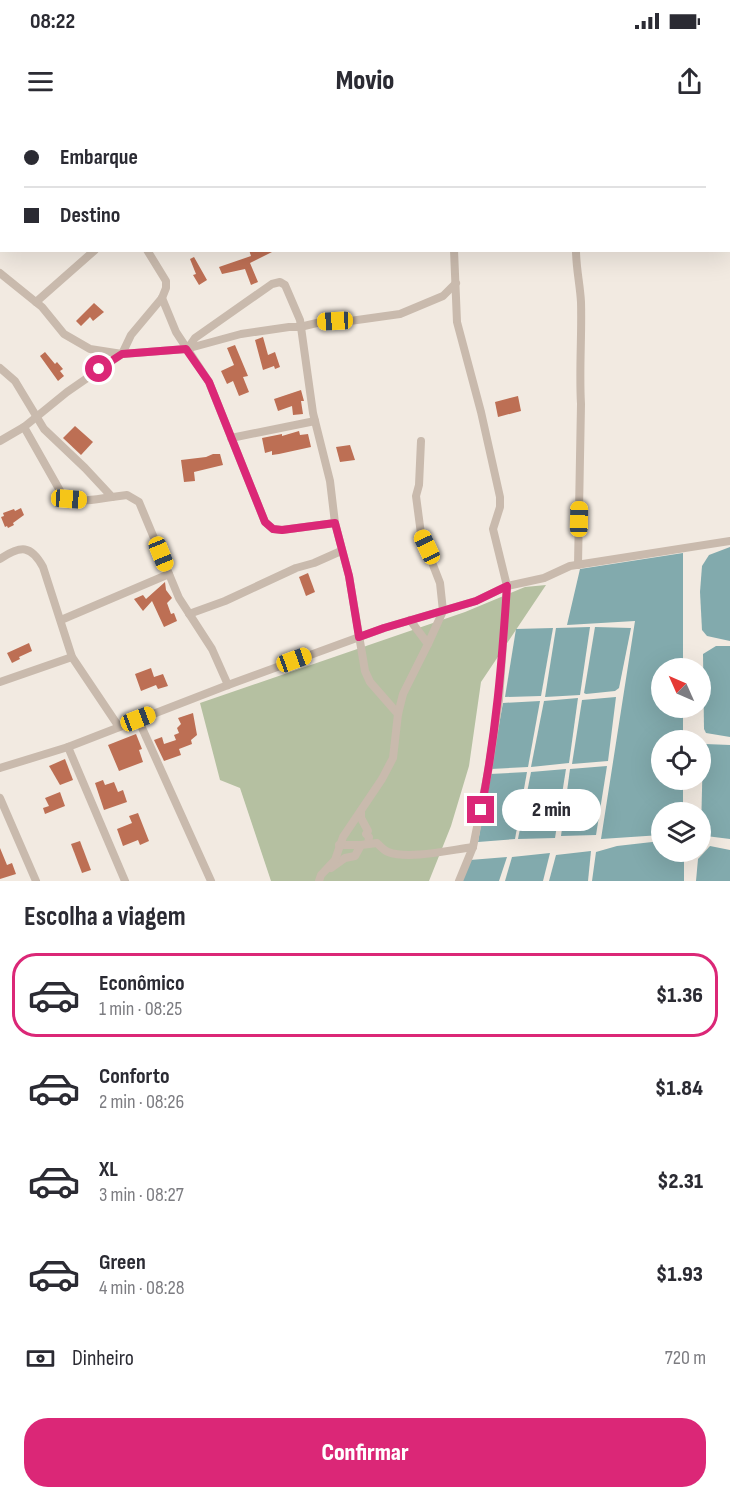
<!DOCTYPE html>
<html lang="pt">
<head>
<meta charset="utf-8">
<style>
  :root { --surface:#fff; --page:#f7f7f7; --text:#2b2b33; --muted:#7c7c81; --line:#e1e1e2; --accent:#db2777 }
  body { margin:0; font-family:"Sofia Sans Condensed",sans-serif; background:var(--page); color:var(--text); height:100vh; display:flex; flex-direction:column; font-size:22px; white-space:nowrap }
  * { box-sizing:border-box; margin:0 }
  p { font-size:20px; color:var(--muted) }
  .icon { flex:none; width:33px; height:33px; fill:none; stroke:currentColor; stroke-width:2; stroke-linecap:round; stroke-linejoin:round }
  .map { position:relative; height:761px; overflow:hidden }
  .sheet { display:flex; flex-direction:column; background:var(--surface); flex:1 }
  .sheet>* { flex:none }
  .banner { position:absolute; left:0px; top:0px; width:730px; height:132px; box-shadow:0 6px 24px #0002; display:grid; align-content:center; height:132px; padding:0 24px; background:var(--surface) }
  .needle { width:39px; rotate:315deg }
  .fabs { position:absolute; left:651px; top:538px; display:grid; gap:12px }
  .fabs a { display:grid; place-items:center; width:60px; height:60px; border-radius:50%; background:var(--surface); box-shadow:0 6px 24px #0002; font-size:30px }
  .end { position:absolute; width:27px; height:27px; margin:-14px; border:8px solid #db2777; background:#fff; box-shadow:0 0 0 3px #fff }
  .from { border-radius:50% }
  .bubble { position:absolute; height:42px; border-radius:21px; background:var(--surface); box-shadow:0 6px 24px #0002; font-size:20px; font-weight:800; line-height:42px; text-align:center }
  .car { position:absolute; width:18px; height:36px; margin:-18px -9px; border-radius:8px; box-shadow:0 0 4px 2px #0007; background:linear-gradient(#f5c518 24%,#345 0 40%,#f5c518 0 76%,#345 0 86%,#f5c518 0) }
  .banner b { display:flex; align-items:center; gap:21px; height:57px; font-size:22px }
  .banner b+b { border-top:2px solid var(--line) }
  .banner i { width:15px; height:15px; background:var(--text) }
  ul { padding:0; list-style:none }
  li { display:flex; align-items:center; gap:18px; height:84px; margin:0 12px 9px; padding:0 12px; border:3px solid transparent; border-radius:24px }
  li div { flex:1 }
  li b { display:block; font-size:22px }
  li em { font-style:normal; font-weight:800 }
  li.selected { border-color:var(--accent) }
  li>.icon { width:54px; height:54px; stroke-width:1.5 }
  h2 { padding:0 24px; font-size:27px; line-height:72px }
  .pay { display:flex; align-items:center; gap:15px; height:66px; padding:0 24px; font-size:22px }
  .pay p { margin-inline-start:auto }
  .primary-button { display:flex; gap:12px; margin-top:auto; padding:12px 24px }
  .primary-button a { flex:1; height:69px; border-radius:24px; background:var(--accent); color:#fff; font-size:24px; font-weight:800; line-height:69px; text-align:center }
  .status { display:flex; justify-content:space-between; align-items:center; height:42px; padding:0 30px; background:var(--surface); direction:ltr }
  .status svg { height:16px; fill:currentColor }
  header { display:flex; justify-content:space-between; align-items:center; height:78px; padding:0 24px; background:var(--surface); font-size:27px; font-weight:800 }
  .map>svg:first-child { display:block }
  .green { fill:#b5c0a1 }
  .water { fill:#82aaad }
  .building { fill:#bd6f54 }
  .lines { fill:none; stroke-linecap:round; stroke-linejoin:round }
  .minor { stroke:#c9baad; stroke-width:8 }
  .route { stroke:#db2777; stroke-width:8 }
</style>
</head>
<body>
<div class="status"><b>08:22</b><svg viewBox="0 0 49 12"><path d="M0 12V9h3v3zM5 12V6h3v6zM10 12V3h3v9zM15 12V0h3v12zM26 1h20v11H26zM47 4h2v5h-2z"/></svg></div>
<header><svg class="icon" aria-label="menu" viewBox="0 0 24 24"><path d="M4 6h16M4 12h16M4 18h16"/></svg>Movio<svg class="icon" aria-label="share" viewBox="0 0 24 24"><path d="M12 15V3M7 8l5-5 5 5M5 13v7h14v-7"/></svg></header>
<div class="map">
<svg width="730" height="761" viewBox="0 0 730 761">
  <rect width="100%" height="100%" fill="#f2eae1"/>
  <polygon class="green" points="546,465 481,562 469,646 451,706 429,761 271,761 240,668 220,660 200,583 465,492 525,467"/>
  <g class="water">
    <polygon points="730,427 730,521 707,516 702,510 700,472 702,446 709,435"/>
    <polygon points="683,433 683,549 662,549 662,588 683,588 683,621 662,621 662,660 683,660 683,693 662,693 661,715 601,719 635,501 567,505 580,449"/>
    <polygon points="590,507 580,575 545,577 556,508"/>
    <polygon points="595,507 631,508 619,568 615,571 586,574 584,573"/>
    <polygon points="553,508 541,576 505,577 516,509"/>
    <polygon points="716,526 730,526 730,617 706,613 704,609 703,534"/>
    <polygon points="616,577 608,641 572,644 582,580"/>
    <polygon points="578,578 569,643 531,647 544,581"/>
    <polygon points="540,581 528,647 491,649 503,583"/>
    <polygon points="705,624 730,625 730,719 706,716 701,712 703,628"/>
    <polygon points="607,646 596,715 561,716 570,649"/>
    <polygon points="566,649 555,718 518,719 531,652"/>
    <polygon points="527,652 515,719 478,722 490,654"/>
    <polygon points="661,721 662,732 684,732 684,761 592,761 596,732 617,726"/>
    <polygon points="710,726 730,730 730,761 696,761 698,739"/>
    <polygon points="591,731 588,761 549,761 556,735"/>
    <polygon points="550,733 543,761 505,761 512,737"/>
    <polygon points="507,737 499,761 462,761 470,740"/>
  </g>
  <g class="building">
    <polygon points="249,130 276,130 250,143 258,162 251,165 245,149 222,154 219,147 251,136"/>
    <polygon points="194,137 207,160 199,165 193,155 196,154 190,139"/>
    <polygon points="94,183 104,192 93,201 90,197 81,206 76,201"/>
    <polygon points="263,217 268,235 275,232 280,247 275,249 274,246 263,250 255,220"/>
    <polygon points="235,225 248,256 243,257 249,272 239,276 233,261 227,264 221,251 234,245 227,228"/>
    <polygon points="45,232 55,244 57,242 63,249 60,251 64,256 58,261 40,236"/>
    <polygon points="301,270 304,281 301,281 303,294 293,295 292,286 278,291 274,279"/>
    <polygon points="518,276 521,291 498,297 495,282"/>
    <polygon points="75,306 93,322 81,335 63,318"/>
    <polygon points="299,311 300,315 308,314 311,327 279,334 272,335 272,331 265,333 262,318 282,314 282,316"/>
    <polygon points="350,325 355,340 340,342 336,327"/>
    <polygon points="213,334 220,334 223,345 194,352 195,361 184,362 181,340 206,337"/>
    <polygon points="21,388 24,395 13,403 14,405 8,408 7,406 5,407 1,397 4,396 3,393 14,389 15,391"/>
    <polygon points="308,453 315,472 306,476 299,457"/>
    <polygon points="165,462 166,470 172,478 167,483 171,494 174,493 177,501 164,507 152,481 143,491 134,479 143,475 146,479"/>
    <polygon points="29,523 32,531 19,537 20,539 12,543 7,533"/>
    <polygon points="151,548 154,557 163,554 168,566 158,569 156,565 141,571 135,554"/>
    <polygon points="193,593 197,615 191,620 192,624 179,629 181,635 164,641 154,620 162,617 164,624 176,620 174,615 179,613 177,608 181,604 178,598"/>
    <polygon points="136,614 142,629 139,630 143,642 119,651 108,625"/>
    <polygon points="65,639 73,660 60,665 49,646"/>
    <polygon points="103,660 105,665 114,662 118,672 123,670 127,682 104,690 95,663"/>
    <polygon points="60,672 65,686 45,694 43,688 49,686 45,678"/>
    <polygon points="138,693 149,721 140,725 138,720 123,726 117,709 132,703 129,696"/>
    <polygon points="80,721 91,750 82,753 71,724"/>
    <polygon points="0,728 7,745 12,743 16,754 0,759"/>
  </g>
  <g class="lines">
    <g class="minor">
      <polyline points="39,0 40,2"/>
      <polyline points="211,0 236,2"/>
      <polyline points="537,0 538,2"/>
      <polyline points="180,2 180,0"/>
      <polyline points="259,2 259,0"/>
      <polyline points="0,114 2,112"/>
      <polyline points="454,130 457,202 481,292 500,377 500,387 493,409 507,466 499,580 488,652 473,727 459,761"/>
      <path d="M576 130C576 148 580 164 581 182 582 216 579 250 581 284L578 445"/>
      <polyline points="0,153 42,187 64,214 90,229 122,234 186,229 241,214 289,207 300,207 321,202 350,201 400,194 443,176 456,163"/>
      <polyline points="162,178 176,212 209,262 265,402 273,409 282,410 335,403"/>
      <polyline points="36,182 95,130"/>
      <polyline points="188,228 195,218 272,164 280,162 285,165 300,200 313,293 330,361 335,403 349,456 365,551 370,562 398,594"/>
      <polyline points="0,248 15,261 44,309 85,348 112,377 127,375 139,382 179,478 212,529 228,565"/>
      <path d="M24 307 63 376C78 384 96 379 112 377"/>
      <polyline points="231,318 315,301"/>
      <polyline points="0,321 24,307 67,272 122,234 131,215 162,178 166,168 166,161 147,130"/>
      <polyline points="421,321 419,365 416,376 421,414 440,463 443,491 428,524"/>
      <path d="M0 439C21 425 31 425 43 447L72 537 119 607"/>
      <polyline points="189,494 225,481 296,448 314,443 341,431"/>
      <polyline points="61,500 169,454"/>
      <polyline points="0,562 72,537"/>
      <polyline points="138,599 211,761"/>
      <polyline points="68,627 125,761"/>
      <polyline points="0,648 68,627 228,565 384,508 476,481 507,466 544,458 570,446 730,421"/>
      <polyline points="0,678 36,761"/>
      <polyline points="361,691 361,698 368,711 366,714 369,717 368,724"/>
      <polyline points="339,725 361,725"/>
      <path d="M331 748 345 738 355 736 361 725 377 723C380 726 383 730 388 732 409 740 450 730 473 727"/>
      <polyline points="319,761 321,755 335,740 343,717 382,659 393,638 398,594 403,574 428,524 410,500"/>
    </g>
  </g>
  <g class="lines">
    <path class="route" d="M99 249 122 234 186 229 209 262 265 402 273 409 282 410 335 403 349 456 359 517 384 508 476 481 507 466C502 542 496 614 481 690"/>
  </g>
</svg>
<div class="fabs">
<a><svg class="needle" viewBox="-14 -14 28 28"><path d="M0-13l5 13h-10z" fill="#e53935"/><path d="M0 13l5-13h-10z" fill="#7c7c81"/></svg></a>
<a><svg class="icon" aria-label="locate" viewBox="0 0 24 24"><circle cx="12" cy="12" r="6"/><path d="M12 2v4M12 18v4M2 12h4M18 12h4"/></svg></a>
<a><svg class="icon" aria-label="layers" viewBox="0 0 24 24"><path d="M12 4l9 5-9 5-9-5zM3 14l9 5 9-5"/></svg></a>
</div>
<i class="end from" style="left:99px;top:249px"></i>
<i class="end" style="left:481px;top:690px"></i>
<div class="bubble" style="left:502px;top:669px;width:99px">2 min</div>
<i class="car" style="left:335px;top:201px;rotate:267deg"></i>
<i class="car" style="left:69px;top:379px;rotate:94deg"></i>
<i class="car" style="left:579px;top:399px;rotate:1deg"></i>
<i class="car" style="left:427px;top:427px;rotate:335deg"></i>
<i class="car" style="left:161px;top:434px;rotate:158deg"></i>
<i class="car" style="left:294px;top:540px;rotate:70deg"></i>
<i class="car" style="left:138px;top:599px;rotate:69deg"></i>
<div class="banner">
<b><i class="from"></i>Embarque</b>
<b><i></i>Destino</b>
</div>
</div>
<section class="sheet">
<h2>Escolha a viagem</h2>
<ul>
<li class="selected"><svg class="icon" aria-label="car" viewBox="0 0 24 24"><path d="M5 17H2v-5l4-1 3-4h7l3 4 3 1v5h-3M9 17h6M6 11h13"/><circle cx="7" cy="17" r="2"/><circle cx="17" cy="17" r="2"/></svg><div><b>Econômico</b><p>1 min · 08:25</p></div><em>$1.36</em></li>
<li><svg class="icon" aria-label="car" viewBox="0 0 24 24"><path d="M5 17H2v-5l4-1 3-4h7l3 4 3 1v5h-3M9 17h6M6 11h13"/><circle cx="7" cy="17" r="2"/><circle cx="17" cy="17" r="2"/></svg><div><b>Conforto</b><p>2 min · 08:26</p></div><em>$1.84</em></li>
<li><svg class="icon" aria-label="car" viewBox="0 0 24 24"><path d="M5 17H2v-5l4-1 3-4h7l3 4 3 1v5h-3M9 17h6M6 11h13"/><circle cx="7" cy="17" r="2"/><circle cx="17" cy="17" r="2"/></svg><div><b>XL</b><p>3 min · 08:27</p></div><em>$2.31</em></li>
<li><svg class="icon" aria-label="car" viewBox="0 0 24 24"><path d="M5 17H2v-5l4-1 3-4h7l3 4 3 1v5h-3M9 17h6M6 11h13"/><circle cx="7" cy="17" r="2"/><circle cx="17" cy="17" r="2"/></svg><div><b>Green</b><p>4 min · 08:28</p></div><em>$1.93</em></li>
</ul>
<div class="pay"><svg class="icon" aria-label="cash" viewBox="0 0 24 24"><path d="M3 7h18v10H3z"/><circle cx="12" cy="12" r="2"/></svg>Dinheiro<p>720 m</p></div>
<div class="primary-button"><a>Confirmar</a></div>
</section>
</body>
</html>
